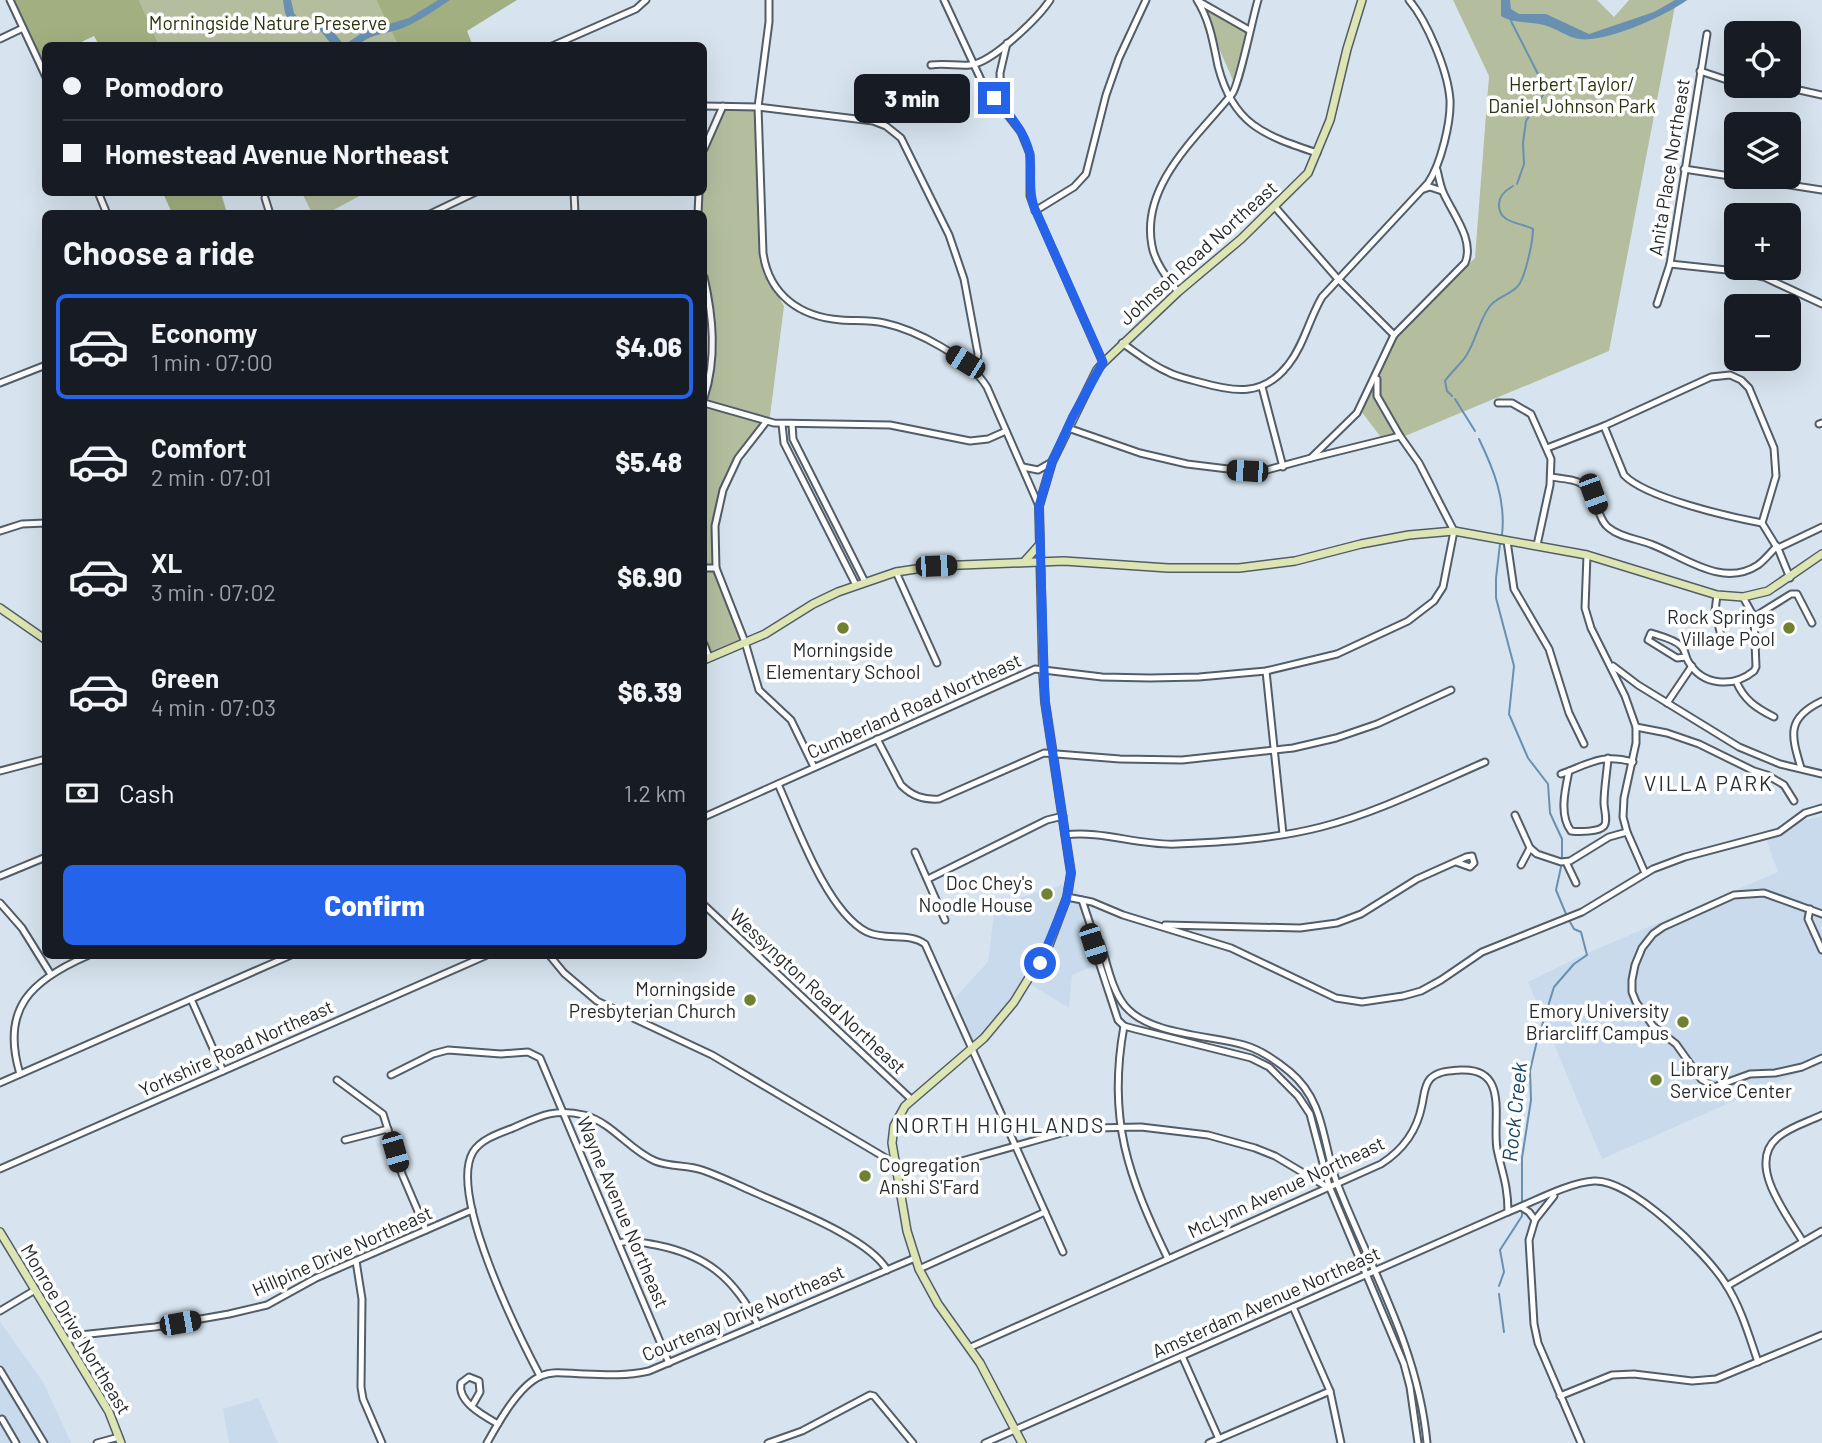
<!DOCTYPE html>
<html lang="en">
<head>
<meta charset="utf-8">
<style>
  :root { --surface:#171b24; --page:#20242c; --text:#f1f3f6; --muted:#9ea1a6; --line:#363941; --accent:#2563eb }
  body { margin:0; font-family:Barlow,sans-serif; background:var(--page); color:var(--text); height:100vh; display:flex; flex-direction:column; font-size:26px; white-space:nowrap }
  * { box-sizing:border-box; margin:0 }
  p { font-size:23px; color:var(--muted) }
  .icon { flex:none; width:38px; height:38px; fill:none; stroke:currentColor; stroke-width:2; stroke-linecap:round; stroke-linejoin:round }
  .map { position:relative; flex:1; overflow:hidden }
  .details { position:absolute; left:42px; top:210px; width:665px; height:749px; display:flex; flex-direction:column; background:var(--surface); border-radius:10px; box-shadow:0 7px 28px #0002 }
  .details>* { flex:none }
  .guide { position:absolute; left:42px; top:42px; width:665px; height:154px; border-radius:10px; box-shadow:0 7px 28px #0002; display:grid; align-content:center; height:154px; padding:0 21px; background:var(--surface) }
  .fabs { position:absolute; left:1724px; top:21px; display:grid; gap:14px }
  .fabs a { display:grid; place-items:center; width:77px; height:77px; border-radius:10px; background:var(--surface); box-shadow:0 7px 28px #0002; font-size:35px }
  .end { position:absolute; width:32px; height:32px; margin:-16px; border:9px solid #2563eb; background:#fff; box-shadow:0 0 0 4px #fff }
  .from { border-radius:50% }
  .bubble { position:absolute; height:49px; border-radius:10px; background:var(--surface); box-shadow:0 7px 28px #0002; font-size:23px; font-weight:800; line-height:49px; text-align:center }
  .car { position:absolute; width:21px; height:42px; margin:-21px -10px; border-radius:9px; box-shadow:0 0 5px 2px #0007; background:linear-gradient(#222 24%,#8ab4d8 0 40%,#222 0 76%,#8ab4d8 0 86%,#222 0) }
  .guide b { display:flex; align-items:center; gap:24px; height:66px; font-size:26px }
  .guide b+b { border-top:2px solid var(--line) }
  .guide i { width:18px; height:18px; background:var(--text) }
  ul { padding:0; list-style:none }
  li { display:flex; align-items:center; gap:21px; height:105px; margin:0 14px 10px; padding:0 7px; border:4px solid transparent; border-radius:10px }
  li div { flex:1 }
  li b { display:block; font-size:26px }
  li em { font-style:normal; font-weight:800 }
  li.active { border-color:var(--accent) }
  li>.icon { width:63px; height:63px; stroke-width:1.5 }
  h2 { padding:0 21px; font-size:32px; line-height:84px }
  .pay { display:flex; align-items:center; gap:18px; height:77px; padding:0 21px; font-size:26px }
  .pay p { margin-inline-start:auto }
  .action { display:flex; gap:14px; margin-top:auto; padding:14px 21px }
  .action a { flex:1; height:80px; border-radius:10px; background:var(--accent); color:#fff; font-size:28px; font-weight:800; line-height:80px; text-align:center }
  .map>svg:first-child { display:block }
  .built { fill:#c8daeb }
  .green { fill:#b4be9f }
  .forest { fill:#a2b081 }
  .water { fill:#6990b1 }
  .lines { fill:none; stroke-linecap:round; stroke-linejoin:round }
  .stream { stroke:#6990b1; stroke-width:2 }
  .street-casing { stroke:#535d67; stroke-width:9 }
  .secondary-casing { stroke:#535d67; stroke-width:10 }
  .street { stroke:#fff; stroke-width:5 }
  .secondary { stroke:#dde6b3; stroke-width:7 }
  .route { stroke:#2563eb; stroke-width:9 }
  .poi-dot { fill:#6f8232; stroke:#fff; stroke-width:2.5 }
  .labels { text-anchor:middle; stroke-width:7; stroke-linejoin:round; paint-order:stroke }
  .park-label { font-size:19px; fill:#2a330e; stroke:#fff }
  .street-label { font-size:19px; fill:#252a2e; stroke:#fff }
  .poi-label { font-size:19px; fill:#252a2e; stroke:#fff; text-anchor:end }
  .neighbourhood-label { font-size:21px; letter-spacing:2px; fill:#263038; stroke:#fff }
  .water-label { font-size:21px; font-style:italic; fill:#154365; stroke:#fff }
</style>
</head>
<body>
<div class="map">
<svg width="1822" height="1443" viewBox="0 0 1822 1443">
  <rect width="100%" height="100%" fill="#d7e4ef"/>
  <g class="built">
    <polygon points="1822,816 1822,1062 1602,1159 1528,982 1585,954 1778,872 1763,831"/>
    <polygon points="1069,883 1080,894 1103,962 1072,975 1069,1008 1030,984 985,1035 970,1048 950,1003 988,962 995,905"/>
    <polygon points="0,1322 43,1382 71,1443 0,1443"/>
    <polygon points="258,1398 278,1443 229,1443 223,1409"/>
  </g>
  <g class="green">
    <polygon points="139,0 376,0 398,45 159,45"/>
    <polygon points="1453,0 1597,0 1614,17 1629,0 1688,0 1675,6 1609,351 1386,444 1361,411 1366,391 1384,365 1390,336 1475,258 1489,76"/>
    <polygon points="1202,5 1250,33 1235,85 1214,37 1209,17"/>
    <polygon points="722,104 759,108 762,256 770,283 784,306 769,424 742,451 724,484 714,522 715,572 744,642 710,658 704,641 704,395 712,364 712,322 704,276 704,214 697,214 698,193 704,192 706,138"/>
    <polygon points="302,193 365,193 328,213 312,213"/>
  </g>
  <g class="forest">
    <polygon points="11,0 139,0 159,45 99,45 94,36 75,45 46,46 45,61 40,64"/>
    <polygon points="376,0 517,0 467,31 473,46 398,45"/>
    <polygon points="163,193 221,193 227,213 172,213"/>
  </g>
  <g class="water">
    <path d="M283 0H291L294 13 300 20 321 22 328 25 344 45 365 31 409 18 438 0H450C435 10 421 20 405 27 390 34 369 33 358 46L332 45 320 30 292 28 285 13Z"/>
    <path d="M1501 0H1510L1511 9 1519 14H1546L1589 34 1654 12 1675 0H1687C1665 16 1606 43 1579 39 1567 37 1556 28 1544 25 1529 21 1514 24 1501 16Z"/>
  </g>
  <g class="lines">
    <g class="stream">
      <polyline points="1511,21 1542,82 1543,95 1526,121 1523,143 1524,164 1517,184"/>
      <path d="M1452 396 1447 391 1445 381C1451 372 1460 365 1466 356 1476 341 1479 320 1490 306 1496 298 1509 295 1517 287 1525 280 1533 241 1533 229 1521 222 1498 224 1499 204 1499 195 1506 190 1513 186"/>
      <polyline points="1455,399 1475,431"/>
      <path d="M1479 439C1494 470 1506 500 1502 535"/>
      <polyline points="1500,544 1496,578 1496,598 1514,666 1509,714 1528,758 1548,784 1550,813 1562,839 1562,858"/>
      <polyline points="1561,867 1556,890 1566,914"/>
      <polyline points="1522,1202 1522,1158 1531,1100 1530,1071 1536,1045 1554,987 1574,964 1587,955 1581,932 1574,929 1570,922"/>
      <polyline points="1499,1286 1504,1272 1500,1250 1522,1216 1522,1211"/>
      <polyline points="1499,1294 1504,1332"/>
    </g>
    <defs>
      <g id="street">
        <polyline points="10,0 46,77"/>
        <path d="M769 0V22L758 107 763 253C769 295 800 317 841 320 855 321 870 320 884 323 917 330 969 358 987 387L1039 506"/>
        <polyline points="944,0 982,82 1021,132 1030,154 1030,196 1034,207 1103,363"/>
        <path d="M1197 0C1210 21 1213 42 1218 66 1233 125 1264 135 1317 153"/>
        <polyline points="1200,2 1249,30"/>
        <polyline points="0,39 23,28"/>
        <polyline points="552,46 636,9 646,0"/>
        <path d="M931 65C944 63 957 66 970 65 992 63 1038 18 1050 0"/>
        <polyline points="1700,71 1736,83"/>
        <polyline points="1758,86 1790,88 1822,95"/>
        <polyline points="1001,105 1000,73 1007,43"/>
        <polyline points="704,106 758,107 873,121 886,126 901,138 949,235 964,279 978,354 975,371"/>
        <polyline points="704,149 723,106"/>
        <polyline points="1684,169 1822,190"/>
        <polyline points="1424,189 1430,187 1442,191"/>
        <polyline points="98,192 107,214"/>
        <polyline points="574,192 575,214"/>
        <polyline points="265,198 270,214"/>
        <polyline points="1275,207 1337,278 1394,335"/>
        <polyline points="1035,211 1074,187 1086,174 1106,95 1119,58 1146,0"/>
        <polyline points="430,214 476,192"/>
        <polyline points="698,214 699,192"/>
        <polyline points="1670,264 1736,271 1764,277 1822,304"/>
        <path d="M704 277C713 317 717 358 704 398"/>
        <path d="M1178 292C1168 279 1155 263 1152 246 1140 185 1198 136 1232 94 1239 86 1253 16 1258 0"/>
        <polyline points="1657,304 1670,264 1707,34"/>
        <path d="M1122 343C1137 353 1151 365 1168 372 1177 377 1189 379 1199 382 1234 392 1263 397 1288 365 1304 345 1309 319 1322 297L1428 183C1441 164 1451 122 1450 100 1448 71 1427 21 1409 0"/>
        <polyline points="1377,379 1377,396 1400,436"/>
        <polyline points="0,383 46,365"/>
        <polyline points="1262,387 1283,467"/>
        <polyline points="704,403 774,423 890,425 970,441 988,439 1006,431"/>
        <polyline points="1498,403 1512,403 1531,414 1551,459 1550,485 1537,545"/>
        <polyline points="766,422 738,458 723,490 715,526 716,568 745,642 759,690 791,720 814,767"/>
        <polyline points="782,424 784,443 856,585"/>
        <polyline points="792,424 793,439 865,582"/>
        <polyline points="1819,424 1822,423"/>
        <path d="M1604 426 1624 475C1646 498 1730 517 1762 523"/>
        <path d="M1068 428 1140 453 1187 464 1228 469 1263 471 1311 458 1357 413 1394 335 1465 263C1475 240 1452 213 1443 192 1440 185 1439 177 1437 170"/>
        <polyline points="1547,448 1604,426 1711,377 1730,375 1741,380 1749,388 1774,448 1776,476 1762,523 1779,551 1790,578"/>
        <polyline points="1023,467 1038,470 1052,462"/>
        <path d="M1551 477C1581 481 1587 480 1598 510 1601 517 1603 524 1609 528 1621 538 1639 539 1653 545 1686 558 1723 588 1758 565 1765 560 1771 552 1777 546"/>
        <polyline points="0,531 22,524 46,523"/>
        <polyline points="1507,541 1514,589 1549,649 1569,713 1584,744"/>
        <polyline points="1778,548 1822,527"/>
        <polyline points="1587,555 1585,608 1591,628 1625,696 1636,727 1636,743 1624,798 1623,817 1627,832 1645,873"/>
        <polyline points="704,568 716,568"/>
        <polyline points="896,572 937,663"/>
        <polyline points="1717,595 1715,611 1723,644"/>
        <polyline points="1754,617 1791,594 1797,594 1812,623"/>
        <polyline points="704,644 709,657"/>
        <path d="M1686 657 1677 658 1648 640 1651 633C1660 636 1674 639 1681 646 1686 651 1685 656 1688 661 1702 686 1733 688 1754 671L1756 667 1754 617 1743 597"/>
        <polyline points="1613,666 1638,685 1739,747 1780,764 1822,774"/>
        <polyline points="1266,671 1283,834"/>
        <path d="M1736 681C1744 700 1756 708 1774 717"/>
        <polyline points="1667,703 1692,666"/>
        <polyline points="1636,727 1667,733 1699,744 1754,771 1767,775 1784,785 1794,801"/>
        <path d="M877 739 901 785C912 796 923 800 939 799L1044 753 1120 759 1182 760 1293 748 1336 738 1377 724 1451 690"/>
        <path d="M1801 768C1791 735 1786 718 1822 701"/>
        <polyline points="0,771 46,759"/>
        <path d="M1569 771C1565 790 1559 815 1571 831 1579 832 1599 832 1604 826 1608 821 1604 809 1604 803 1604 788 1607 773 1608 758"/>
        <path d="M1561 774C1589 764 1601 753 1633 762"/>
        <path d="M778 784C796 824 827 912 867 932 886 941 909 932 925 944L1063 1252"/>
        <polyline points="1515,815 1530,848 1537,854 1561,862 1570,861 1609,837 1627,832"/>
        <polyline points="704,817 1035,669 1102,677 1150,678 1199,677 1266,671 1337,654 1408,621 1434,601 1443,587 1454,531 1419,463 1400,436 1311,458"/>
        <path d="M1065 835C1101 830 1140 846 1177 844 1225 842 1274 839 1321 827 1376 813 1432 785 1485 762"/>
        <polyline points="915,852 945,920"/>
        <polyline points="1566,862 1576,883"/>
        <polyline points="1521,865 1530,848"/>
        <polyline points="0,876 46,857"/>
        <polyline points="928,879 1047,820 1063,816"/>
        <polyline points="1067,897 1092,902 1123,915 1231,948 1336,998 1362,1002 1403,996 1421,991 1441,980 1482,952 1582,912 1653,869 1685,857 1779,832 1805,813 1822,808"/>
        <polyline points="1082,900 1095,939 1093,944 1118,1020 1124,1026 1135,1029 1251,1058 1269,1067 1298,1096 1310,1114 1329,1186 1404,1364 1410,1387 1418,1443"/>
        <polyline points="0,903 22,928 50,973"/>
        <polyline points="704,905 911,1099"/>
        <polyline points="1810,909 1808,919 1822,950"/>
        <polyline points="1822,914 1764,893 1734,895 1663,927 1653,934 1642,948 1635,965 1632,980 1632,992 1636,1002 1653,1026 1676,1044 1701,1079 1714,1087 1750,1074 1775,1073 1802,1067 1822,1058"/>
        <polyline points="1165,925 1300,928 1337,923 1361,914 1417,879 1466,857 1472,856 1474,863 1470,867 1456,862"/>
        <path d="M1095 939 1100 942C1107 962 1111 989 1125 1006 1149 1035 1209 1035 1244 1045 1261 1050 1277 1061 1290 1072 1326 1102 1322 1144 1337 1183 1371 1270 1418 1347 1427 1443"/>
        <polyline points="550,956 564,973 597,1001 712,1055 906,1170 962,1161 1065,1132 1094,1128 1141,1127 1208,1135 1255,1148 1275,1156 1327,1187"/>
        <polyline points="191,999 223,1071"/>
        <path d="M1124 1026C1107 1119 1128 1176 1168 1259"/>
        <path d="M20 1074C0 1008 32 980 87 956"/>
        <polyline points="391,1075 433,1054 448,1050 501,1054 528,1052 540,1058 669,1363"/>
        <polyline points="337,1080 383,1114 402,1174 426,1230"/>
        <polyline points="0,1083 289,956"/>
        <polyline points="345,1140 388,1129"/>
        <polyline points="0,1169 485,956"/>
        <polyline points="1554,1196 1535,1220 1529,1240 1534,1324 1538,1343 1581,1443"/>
        <polyline points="1521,1207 1529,1212 1535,1220"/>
        <path d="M1803 1242C1788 1216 1746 1165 1777 1138 1789 1127 1808 1122 1822 1115"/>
        <path d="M619 1243C631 1239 643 1243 656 1245 707 1255 735 1279 758 1325"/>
        <polyline points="356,1261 362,1299 361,1387 363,1399 382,1443"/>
        <polyline points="919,1269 1045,1212"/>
        <polyline points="1727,1286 1822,1231"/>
        <polyline points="1293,1307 1330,1391 1341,1443"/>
        <polyline points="0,1311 35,1290"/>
        <polyline points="66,1341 80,1335 155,1327 229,1314 267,1305 316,1278 472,1210"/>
        <path d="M971 1347 1381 1164C1403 1150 1417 1131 1422 1105 1424 1096 1424 1086 1430 1079 1438 1071 1449 1071 1460 1070 1510 1067 1492 1119 1497 1149 1502 1173 1508 1185 1508 1212"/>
        <polyline points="1182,1356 1219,1439"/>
        <polyline points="0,1370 44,1443"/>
        <path d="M540 1376C518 1334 448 1194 473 1152 481 1139 500 1133 513 1128 540 1116 555 1108 584 1115 613 1123 629 1150 655 1161 670 1167 687 1165 702 1170 720 1176 738 1185 756 1193 789 1208 869 1238 887 1270"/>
        <polyline points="1560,1396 1612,1375 1634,1374 1692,1381 1716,1379 1822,1335"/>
        <path d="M472 1406 480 1392 479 1381 469 1377 461 1383C457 1402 484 1416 498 1424"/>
        <polyline points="2,1419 16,1443"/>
        <polyline points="97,1443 119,1437"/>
        <path d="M487 1443C498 1423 519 1385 541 1376 554 1370 570 1374 584 1374 606 1375 627 1376 649 1371L915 1258"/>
        <polyline points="768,1443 802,1431 870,1395 874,1396 913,1443"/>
        <path d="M985 1443 1508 1212C1531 1203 1570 1182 1594 1181 1631 1179 1706 1253 1725 1283 1741 1307 1749 1336 1758 1362"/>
        <polyline points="1209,1443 1330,1391"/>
      </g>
      <g id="secondary">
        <polyline points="1024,562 1040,544"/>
        <polyline points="0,608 46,640"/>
        <polyline points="704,660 765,634 813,604 838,592 896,572 936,566 1064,561 1168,568 1239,568 1295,561 1361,544 1409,535 1454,531 1587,555 1717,595 1743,597 1768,591 1822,554"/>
        <polyline points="0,1232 109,1412 121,1443"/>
        <polyline points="1022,1443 980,1363 938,1304 919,1269 907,1231 892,1143 894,1126 905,1106 984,1038 1014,1002 1049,945 1067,897 1071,873 1045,702 1043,671 1039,506 1052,462 1097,370 1103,363 1178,292 1241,239 1308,173 1330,120 1347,49 1362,0"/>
      </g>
    </defs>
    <use href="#street" class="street-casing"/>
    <use href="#secondary" class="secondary-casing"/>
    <use href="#street" class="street"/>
    <use href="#secondary" class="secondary"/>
  </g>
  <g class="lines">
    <path class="route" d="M994 98C1009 113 1027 135 1030 156 1032 173 1028 190 1034 207L1103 362 1072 418 1052 462 1039 506 1045 702 1071 873 1066 901 1040 963"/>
  </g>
  <g class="poi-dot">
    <circle cx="843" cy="628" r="7"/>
    <circle cx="1789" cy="628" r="7"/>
    <circle cx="1047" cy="894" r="7"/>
    <circle cx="750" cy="1000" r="7"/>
    <circle cx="1683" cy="1022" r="7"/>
    <circle cx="1656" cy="1080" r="7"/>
    <circle cx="865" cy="1176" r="7"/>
  </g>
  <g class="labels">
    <g class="park-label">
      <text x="268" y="30">Morningside Nature Preserve</text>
      <text x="1572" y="91">Herbert Taylor/<tspan x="1572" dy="22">Daniel Johnson Park</tspan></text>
    </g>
    <g class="street-label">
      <text transform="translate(1669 167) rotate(-81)" y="7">Anita Place Northeast</text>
      <text transform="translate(1198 253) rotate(-42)" y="7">Johnson Road Northeast</text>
      <text transform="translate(914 706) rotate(-24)" y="7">Cumberland Road Northeast</text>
      <text transform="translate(818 991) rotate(43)" y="7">Wessyngton Road Northeast</text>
      <text transform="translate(236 1048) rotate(-24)" y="7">Yorkshire Road Northeast</text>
      <text transform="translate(1286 1187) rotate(-25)" y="7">McLynn Avenue Northeast</text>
      <text transform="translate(623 1212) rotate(67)" y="7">Wayne Avenue Northeast</text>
      <text transform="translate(342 1251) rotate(-24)" y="7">Hillpine Drive Northeast</text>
      <text transform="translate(1266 1302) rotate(-24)" y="7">Amsterdam Avenue Northeast</text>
      <text transform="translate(743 1313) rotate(-23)" y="7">Courtenay Drive Northeast</text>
      <text transform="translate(76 1329) rotate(59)" y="7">Monroe Drive Northeast</text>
    </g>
    <g class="poi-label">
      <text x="1775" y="624">Rock Springs<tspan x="1775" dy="22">Village Pool</tspan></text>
      <text x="843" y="657" text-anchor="middle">Morningside<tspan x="843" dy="22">Elementary School</tspan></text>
      <text x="1033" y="890">Doc Chey's<tspan x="1033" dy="22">Noodle House</tspan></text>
      <text x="736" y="996">Morningside<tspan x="736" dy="22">Presbyterian Church</tspan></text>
      <text x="1669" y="1018">Emory University<tspan x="1669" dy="22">Briarcliff Campus</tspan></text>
      <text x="1670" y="1076" text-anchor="start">Library<tspan x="1670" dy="22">Service Center</tspan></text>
      <text x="879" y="1172" text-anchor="start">Cogregation<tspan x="879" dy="22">Anshi S'Fard</tspan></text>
    </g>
    <g class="neighbourhood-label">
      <text x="1709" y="791">VILLA PARK</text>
      <text x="1000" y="1133">NORTH HIGHLANDS</text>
    </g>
    <g class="water-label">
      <text transform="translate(1515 1112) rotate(-84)" y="7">Rock Creek</text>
    </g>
  </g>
</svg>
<div class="fabs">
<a><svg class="icon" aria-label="locate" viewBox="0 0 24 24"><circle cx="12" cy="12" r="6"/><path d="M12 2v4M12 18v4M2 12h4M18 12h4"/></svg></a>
<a><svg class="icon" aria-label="layers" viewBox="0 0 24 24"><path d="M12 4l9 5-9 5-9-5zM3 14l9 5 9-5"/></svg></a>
<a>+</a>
<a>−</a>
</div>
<i class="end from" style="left:1040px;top:963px"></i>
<i class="end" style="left:994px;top:98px"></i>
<div class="bubble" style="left:854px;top:74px;width:116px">3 min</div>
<i class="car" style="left:965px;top:362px;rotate:302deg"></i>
<i class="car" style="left:1247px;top:471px;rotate:274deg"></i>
<i class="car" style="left:1593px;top:494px;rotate:160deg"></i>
<i class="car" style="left:936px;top:566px;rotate:88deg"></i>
<i class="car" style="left:1093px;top:944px;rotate:162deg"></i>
<i class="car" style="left:395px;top:1152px;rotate:164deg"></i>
<i class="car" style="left:180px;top:1323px;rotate:80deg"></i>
<div class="guide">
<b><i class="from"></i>Pomodoro</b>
<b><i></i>Homestead Avenue Northeast</b>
</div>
<section class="details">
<h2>Choose a ride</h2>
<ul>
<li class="active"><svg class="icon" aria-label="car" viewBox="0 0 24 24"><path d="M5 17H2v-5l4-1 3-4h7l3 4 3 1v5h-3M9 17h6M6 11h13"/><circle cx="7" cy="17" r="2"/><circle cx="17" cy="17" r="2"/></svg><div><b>Economy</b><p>1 min · 07:00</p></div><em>$4.06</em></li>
<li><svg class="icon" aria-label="car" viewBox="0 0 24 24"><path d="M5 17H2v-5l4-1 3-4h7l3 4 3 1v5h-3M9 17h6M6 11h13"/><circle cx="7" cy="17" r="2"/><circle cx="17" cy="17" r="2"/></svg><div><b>Comfort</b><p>2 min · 07:01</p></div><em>$5.48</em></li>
<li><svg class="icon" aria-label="car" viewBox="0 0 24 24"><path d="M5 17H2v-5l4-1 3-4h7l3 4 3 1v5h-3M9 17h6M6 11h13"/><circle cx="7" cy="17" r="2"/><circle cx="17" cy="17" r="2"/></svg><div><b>XL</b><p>3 min · 07:02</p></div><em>$6.90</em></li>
<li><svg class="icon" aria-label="car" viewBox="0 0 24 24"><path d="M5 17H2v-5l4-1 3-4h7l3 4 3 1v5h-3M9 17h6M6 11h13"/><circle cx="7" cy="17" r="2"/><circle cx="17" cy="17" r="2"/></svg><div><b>Green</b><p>4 min · 07:03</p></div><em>$6.39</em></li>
</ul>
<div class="pay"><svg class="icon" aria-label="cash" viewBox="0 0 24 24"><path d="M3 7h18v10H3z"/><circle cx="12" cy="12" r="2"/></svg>Cash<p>1.2 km</p></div>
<div class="action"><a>Confirm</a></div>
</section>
</div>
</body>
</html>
